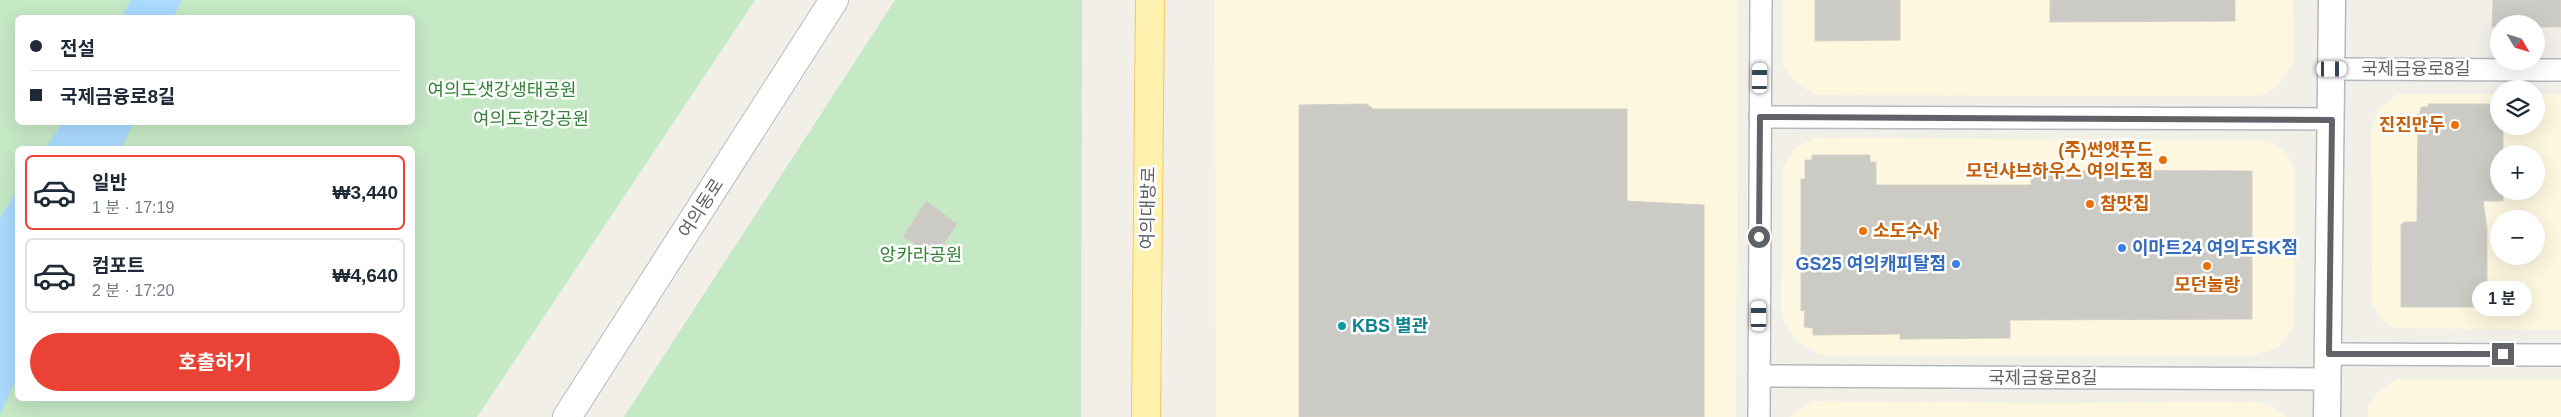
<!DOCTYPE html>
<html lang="ko">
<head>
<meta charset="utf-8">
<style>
  :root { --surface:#fff; --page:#f6f6f7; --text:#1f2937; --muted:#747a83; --line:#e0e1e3; --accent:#ea4335 }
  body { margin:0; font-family:Helvetica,"Noto Sans KR",sans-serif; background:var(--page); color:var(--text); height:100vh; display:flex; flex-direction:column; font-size:19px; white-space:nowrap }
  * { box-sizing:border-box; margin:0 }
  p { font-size:16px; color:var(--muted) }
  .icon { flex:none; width:28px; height:28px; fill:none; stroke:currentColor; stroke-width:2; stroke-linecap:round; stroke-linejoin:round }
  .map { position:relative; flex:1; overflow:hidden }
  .sheet { position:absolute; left:15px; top:146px; width:400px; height:255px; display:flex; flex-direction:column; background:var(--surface); border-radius:8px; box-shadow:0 5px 20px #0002 }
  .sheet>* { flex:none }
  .hud { position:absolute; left:15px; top:15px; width:400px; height:110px; border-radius:8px; box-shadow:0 5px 20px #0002; display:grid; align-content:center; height:110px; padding:0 15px; background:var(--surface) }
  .needle { width:32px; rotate:128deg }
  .buttons { position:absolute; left:2490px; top:15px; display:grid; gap:10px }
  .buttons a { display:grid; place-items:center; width:55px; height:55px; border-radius:50%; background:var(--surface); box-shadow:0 5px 20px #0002; font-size:25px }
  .end { position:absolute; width:22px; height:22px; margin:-11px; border:6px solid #5f6368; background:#fff; box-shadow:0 0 0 2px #fff }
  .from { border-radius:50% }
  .bubble { position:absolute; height:35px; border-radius:18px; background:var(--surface); box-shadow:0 5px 20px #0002; font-size:16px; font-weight:700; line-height:35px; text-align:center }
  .car { position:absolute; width:15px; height:30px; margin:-15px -8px; border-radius:6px; box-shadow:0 0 4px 1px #0007; background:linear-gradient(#fff 24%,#345 0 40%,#fff 0 76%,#345 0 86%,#fff 0) }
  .hud b { display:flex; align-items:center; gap:18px; height:48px; font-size:19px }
  .hud b+b { border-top:1px solid var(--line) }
  .hud i { width:12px; height:12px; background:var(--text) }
  ul { padding:9px 0 0; list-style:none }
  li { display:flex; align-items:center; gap:15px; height:75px; margin:0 10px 8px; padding:0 5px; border:2px solid var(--line); border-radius:8px }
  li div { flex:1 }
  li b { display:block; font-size:19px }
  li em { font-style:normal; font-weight:700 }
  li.selected { border-color:var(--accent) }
  li>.icon { width:45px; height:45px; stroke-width:1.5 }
  .action { display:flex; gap:10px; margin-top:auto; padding:10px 15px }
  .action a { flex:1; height:58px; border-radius:30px; background:var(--accent); color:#fff; font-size:20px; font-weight:700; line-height:58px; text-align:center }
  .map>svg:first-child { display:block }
  .commercial { fill:#fef7e0; fill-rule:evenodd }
  .green { fill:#c5e8c5; fill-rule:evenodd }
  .water { fill:#aadaff }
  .building { fill:#cccac5; stroke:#d6d1c6 }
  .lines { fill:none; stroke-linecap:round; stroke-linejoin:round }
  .minor-casing { stroke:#b5b8bc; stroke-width:24 }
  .tertiary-casing { stroke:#b5b8bc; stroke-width:29 }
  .secondary-casing { stroke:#b6babf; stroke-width:30 }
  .primary-casing { stroke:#f2c960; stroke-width:30 }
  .minor { stroke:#fff; stroke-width:21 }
  .tertiary { stroke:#fff; stroke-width:26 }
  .secondary { stroke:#fff; stroke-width:28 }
  .primary { stroke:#fff2af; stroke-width:28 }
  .route { stroke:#5f6368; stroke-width:6 }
  .food-dot { fill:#e8710a; stroke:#fff; stroke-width:2 }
  .shop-dot { fill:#3f7fe0; stroke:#fff; stroke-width:2 }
  .culture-dot { fill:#0f9aa8; stroke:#fff; stroke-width:2 }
  .labels { text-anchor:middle; stroke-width:5; stroke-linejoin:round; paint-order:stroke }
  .street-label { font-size:18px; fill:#5f6368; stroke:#fff }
  .park-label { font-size:18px; fill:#348238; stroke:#fff }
  .food-label { font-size:18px; font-weight:bold; fill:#c56008; stroke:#fff; text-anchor:end }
  .shop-label { font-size:18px; font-weight:bold; fill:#366cbe; stroke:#fff; text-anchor:start }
  .culture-label { font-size:18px; font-weight:bold; fill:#0d838f; stroke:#fff; text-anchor:start }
</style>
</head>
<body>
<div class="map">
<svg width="2561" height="417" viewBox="0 0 2561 417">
  <rect width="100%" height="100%" fill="#f1efe8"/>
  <g class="commercial">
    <polygon points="1215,0 1738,0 1736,417 1216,417"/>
    <polygon points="1783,0 2293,0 2294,63 2278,85 2268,93 2254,96 1815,95 1795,82 1784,68 1782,61"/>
    <path d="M2398 94H2499V126H2536V94H2561V330L2396 328 2382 320 2372 304 2371 129 2378 109ZM2499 154H2536V191H2499ZM2499 219H2536V256H2499Z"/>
    <polygon points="1814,138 2263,140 2271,142 2282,149 2292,163 2295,176 2294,327 2279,347 2255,355 1820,355 1799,343 1781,316 1782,174 1783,166 1794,149"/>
    <polygon points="2397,379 2561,379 2561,417 2368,417 2368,407 2378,392"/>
    <polygon points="1814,401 2039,403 2259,402 2273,407 2286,417 1790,417 1801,407"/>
  </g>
  <g class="green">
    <path d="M0 0H755L477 417H0ZM18 18H412V122H18ZM18 149H412V399H18Z"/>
    <polygon points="895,0 1082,0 1081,417 624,417"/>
  </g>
  <g class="water">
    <polygon points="131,0 182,0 173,17 121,17"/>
    <polygon points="62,123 62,122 133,123 121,149 45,149"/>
    <polygon points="17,191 17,377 0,415 0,218"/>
  </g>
  <g class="building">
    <polygon points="1815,0 1900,0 1900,40 1815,41"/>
    <polygon points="2050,0 2235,0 2235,21 2050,22"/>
    <polygon points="2493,0 2561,0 2561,27 2536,27 2536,24 2499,24 2499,27 2492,27"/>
    <polygon points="1367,104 1373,109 1627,109 1627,201 1704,205 1704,417 1299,417 1299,105"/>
    <polygon points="2428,104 2495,104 2495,107 2499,107 2499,126 2503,126 2503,154 2499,154 2499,191 2503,191 2503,201 2483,201 2487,228 2487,303 2484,303 2484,307 2401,307 2401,225 2404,222 2417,222 2418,114 2420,114 2421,107 2428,107"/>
    <polygon points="1812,155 1870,155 1870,162 1876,162 1876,185 2031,185 2031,170 2252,171 2252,319 2010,320 2010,338 1900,339 1900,334 1813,335 1813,328 1804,327 1805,310 1801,311 1801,179 1805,179 1805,160 1812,160"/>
    <polygon points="926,201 957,224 936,256 903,237"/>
  </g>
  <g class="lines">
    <defs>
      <g id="minor">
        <polyline points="2332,69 2561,70"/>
        <polyline points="1760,117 2332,119"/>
        <polyline points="2329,354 2561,355"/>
        <polyline points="1759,376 2327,379"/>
        <polyline points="1759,417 1761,0"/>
      </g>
      <polyline id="tertiary" points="2327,417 2332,0"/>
      <polyline id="secondary" points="567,417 834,0"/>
      <polyline id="primary" points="1146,417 1150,0"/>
    </defs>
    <use href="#minor" class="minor-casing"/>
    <use href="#tertiary" class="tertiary-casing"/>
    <use href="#secondary" class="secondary-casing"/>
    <use href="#primary" class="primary-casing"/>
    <use href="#minor" class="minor"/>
    <use href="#tertiary" class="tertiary"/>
    <use href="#secondary" class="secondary"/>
    <use href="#primary" class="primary"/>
  </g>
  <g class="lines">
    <polyline class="route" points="1759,237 1760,117 2332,120 2329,354 2503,354"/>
  </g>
  <g class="food-dot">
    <circle cx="2455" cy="125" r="5"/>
    <circle cx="2163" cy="160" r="5"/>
    <circle cx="2090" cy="204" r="5"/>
    <circle cx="1863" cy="231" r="5"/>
    <circle cx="2207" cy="266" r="5"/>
  </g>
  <g class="shop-dot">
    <circle cx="2122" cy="248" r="5"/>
    <circle cx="1956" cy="264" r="5"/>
  </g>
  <circle class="culture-dot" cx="1342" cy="326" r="5"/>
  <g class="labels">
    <g class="street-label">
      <text x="2416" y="75">국제금융로8길</text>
      <text transform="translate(701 208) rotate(-57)" y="6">여의동로</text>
      <text transform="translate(1148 208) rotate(-89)" y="6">여의대방로</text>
      <text x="2043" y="384">국제금융로8길</text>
    </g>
    <g class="park-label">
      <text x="502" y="96">여의도샛강생태공원</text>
      <text x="531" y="125">여의도한강공원</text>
      <text x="921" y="261">앙카라공원</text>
    </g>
    <g class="food-label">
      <text x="2445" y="131">진진만두</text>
      <text x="2153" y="156">(주)썬앳푸드<tspan x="2153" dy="21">모던샤브하우스 여의도점</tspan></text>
      <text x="2100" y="210" text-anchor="start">참맛집</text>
      <text x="1873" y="237" text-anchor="start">소도수사</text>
      <text x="2207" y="291" text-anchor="middle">모던눌랑</text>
    </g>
    <g class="shop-label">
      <text x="2132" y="254">이마트24 여의도SK점</text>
      <text x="1946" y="270" text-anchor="end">GS25 여의캐피탈점</text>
    </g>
    <g class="culture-label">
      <text x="1352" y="332">KBS 별관</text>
    </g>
  </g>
</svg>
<div class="buttons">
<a><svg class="needle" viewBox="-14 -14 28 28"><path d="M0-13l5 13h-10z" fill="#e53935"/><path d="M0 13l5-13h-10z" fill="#747a83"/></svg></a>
<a><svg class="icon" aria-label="layers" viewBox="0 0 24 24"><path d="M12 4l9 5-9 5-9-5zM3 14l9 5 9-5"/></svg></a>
<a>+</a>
<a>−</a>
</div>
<i class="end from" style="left:1759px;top:237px"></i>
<i class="end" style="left:2503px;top:354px"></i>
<div class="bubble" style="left:2472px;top:281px;width:60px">1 분</div>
<i class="car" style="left:2332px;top:69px;rotate:90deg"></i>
<i class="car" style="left:1760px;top:78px;rotate:1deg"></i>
<i class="car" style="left:1759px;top:316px;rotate:0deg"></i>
<div class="hud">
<b><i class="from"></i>전설</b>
<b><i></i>국제금융로8길</b>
</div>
<section class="sheet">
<ul>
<li class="selected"><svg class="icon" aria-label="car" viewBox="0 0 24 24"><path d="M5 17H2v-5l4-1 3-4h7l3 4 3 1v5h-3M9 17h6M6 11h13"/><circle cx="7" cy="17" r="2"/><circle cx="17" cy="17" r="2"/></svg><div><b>일반</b><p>1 분 · 17:19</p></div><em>₩3,440</em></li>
<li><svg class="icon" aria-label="car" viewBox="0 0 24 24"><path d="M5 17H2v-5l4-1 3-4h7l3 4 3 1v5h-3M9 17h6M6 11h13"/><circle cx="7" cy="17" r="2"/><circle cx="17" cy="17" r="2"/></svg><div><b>컴포트</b><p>2 분 · 17:20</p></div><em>₩4,640</em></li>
</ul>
<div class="action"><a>호출하기</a></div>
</section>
</div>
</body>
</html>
